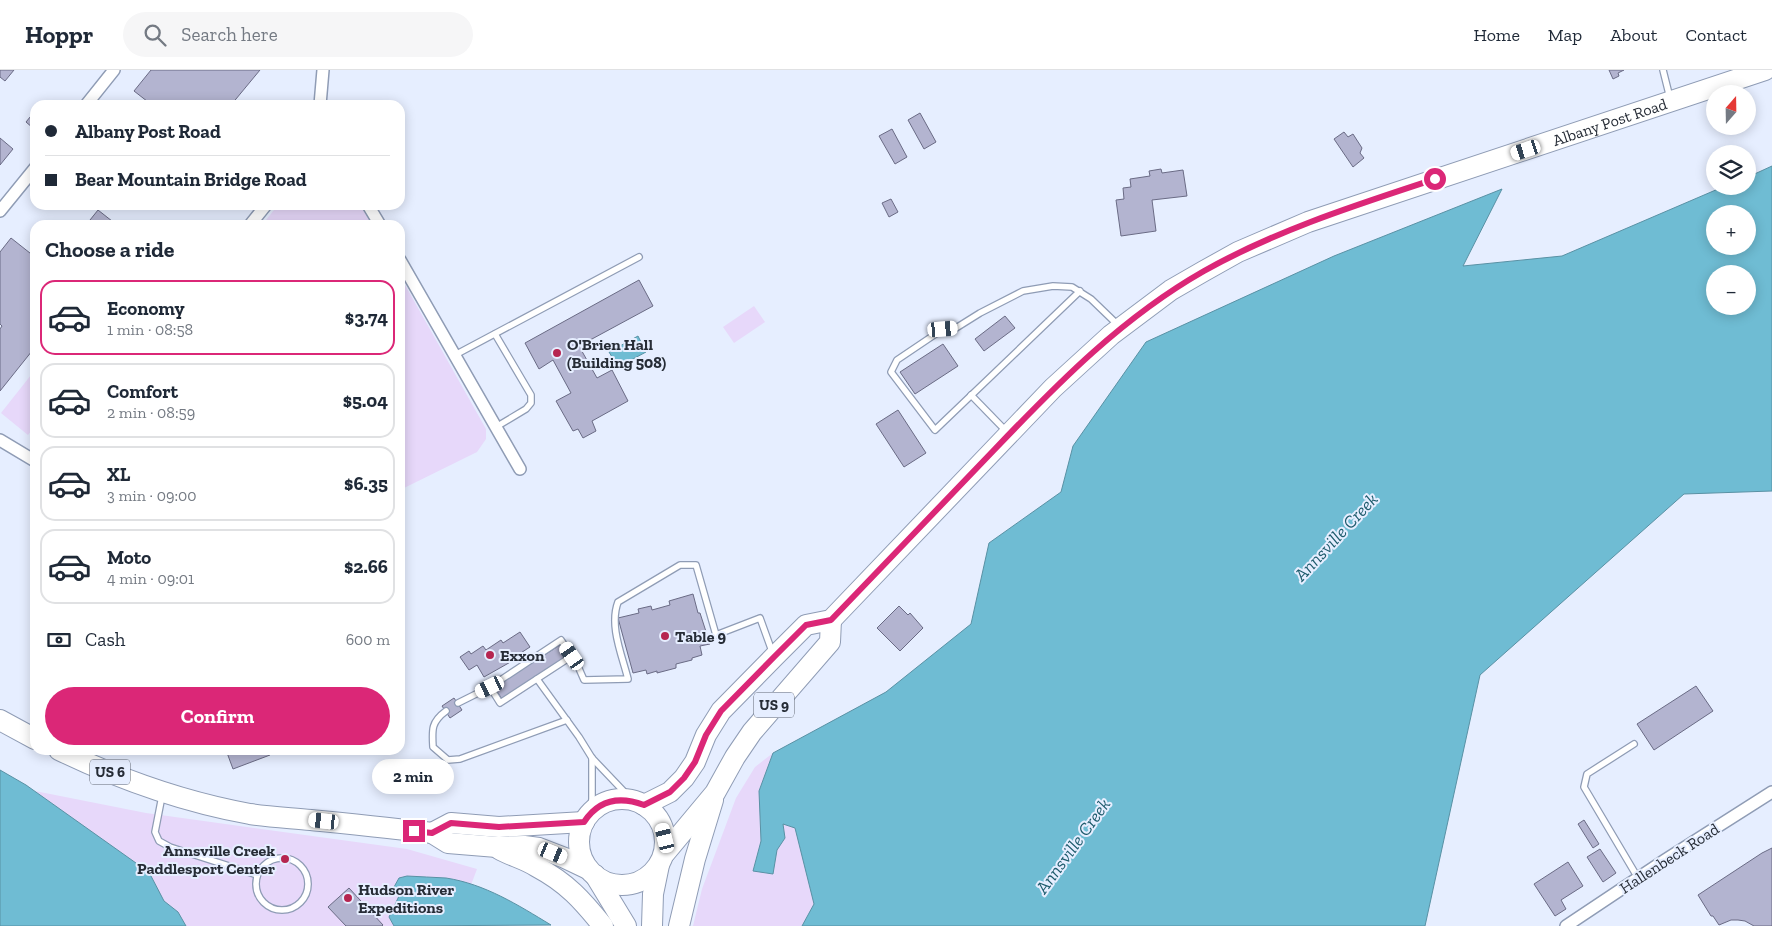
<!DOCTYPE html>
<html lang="en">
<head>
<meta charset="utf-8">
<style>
  :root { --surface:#fff; --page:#f6f6f7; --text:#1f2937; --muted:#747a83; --line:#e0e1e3; --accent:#db2777 }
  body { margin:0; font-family:"Zilla Slab",serif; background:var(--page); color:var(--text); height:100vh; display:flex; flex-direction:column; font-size:19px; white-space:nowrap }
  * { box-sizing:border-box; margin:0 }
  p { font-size:16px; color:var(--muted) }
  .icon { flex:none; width:28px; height:28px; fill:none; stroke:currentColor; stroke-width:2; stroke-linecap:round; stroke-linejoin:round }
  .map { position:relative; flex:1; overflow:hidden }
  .panel { position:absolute; left:30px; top:150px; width:375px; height:535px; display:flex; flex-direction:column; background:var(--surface); border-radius:15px; box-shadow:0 2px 12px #0003 }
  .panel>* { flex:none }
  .hud { position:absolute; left:30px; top:30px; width:375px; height:110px; border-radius:15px; box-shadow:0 2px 12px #0003; display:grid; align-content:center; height:110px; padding:0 15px; background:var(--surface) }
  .needle { width:32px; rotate:20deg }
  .buttons { position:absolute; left:1706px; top:15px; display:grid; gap:10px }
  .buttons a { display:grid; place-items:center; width:50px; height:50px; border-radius:50%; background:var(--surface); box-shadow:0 2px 12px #0003; font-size:25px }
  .end { position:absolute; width:22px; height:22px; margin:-11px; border:6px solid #db2777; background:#fff; box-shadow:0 0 0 2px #fff }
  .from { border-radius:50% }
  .bubble { position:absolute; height:35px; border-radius:18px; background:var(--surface); box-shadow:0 2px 12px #0003; font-size:16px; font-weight:800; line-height:35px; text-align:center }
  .car { position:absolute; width:15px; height:30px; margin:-15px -8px; border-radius:6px; box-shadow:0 0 4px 1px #0007; background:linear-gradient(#fff 24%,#345 0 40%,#fff 0 76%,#345 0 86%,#fff 0) }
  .hud b { display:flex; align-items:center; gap:18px; height:48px; font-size:19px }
  .hud b+b { border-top:1px solid var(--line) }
  .hud i { width:12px; height:12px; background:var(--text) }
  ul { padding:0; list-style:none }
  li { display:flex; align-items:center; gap:15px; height:75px; margin:0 10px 8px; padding:0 5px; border:2px solid var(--line); border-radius:15px }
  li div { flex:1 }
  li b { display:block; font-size:19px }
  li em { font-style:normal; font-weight:800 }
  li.current { border-color:var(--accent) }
  li>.icon { width:45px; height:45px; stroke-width:1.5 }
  h2 { padding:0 15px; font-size:22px; line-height:60px }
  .pay { display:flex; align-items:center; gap:12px; height:55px; padding:0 15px; font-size:19px }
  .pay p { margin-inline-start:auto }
  .button { display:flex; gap:10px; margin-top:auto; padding:10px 15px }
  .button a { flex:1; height:58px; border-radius:30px; background:var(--accent); color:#fff; font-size:20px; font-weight:800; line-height:58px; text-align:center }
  header { display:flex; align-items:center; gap:30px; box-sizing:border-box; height:70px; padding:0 25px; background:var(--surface); border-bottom:1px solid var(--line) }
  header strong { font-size:24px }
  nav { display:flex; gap:28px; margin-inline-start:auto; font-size:18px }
  .search { width:350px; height:45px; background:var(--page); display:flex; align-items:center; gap:12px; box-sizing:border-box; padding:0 18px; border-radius:28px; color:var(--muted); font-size:19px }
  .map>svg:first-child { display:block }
  .green { fill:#e7d8fa }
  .water { fill:#6fbcd3; stroke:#5991a4; fill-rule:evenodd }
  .building { fill:#b3b4d0; stroke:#6a6b85 }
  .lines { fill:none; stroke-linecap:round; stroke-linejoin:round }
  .service-casing { stroke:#8f9cb5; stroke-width:8 }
  .minor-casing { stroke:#8f9cb5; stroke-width:14 }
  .trunk-casing { stroke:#8f9cb5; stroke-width:22 }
  .service { stroke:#fff; stroke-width:5.5 }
  .minor { stroke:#fff; stroke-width:11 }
  .trunk { stroke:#fff; stroke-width:20 }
  .route { stroke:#db2777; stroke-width:6 }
  .poi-dot { fill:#b62550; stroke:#e6eeff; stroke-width:2 }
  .labels { text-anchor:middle; stroke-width:4; stroke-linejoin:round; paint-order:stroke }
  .shield { fill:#e6eeff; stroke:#606672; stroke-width:1 }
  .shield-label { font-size:15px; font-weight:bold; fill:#262c36 }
  .street-label { font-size:16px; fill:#262c36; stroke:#e6eeff }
  .poi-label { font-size:16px; font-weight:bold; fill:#262c36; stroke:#e6eeff; text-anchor:start }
  .water-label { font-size:18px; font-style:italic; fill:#1d5b6c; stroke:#e6eeff }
</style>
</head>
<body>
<header>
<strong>Hoppr</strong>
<div class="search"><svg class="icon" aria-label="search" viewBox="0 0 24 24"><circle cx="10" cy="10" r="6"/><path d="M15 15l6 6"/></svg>Search here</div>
<nav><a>Home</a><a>Map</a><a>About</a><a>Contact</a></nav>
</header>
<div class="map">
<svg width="1772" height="856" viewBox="0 0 1772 856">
  <rect width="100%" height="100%" fill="#e6eeff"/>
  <g class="green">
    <polygon points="278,135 360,135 372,155 262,155"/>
    <polygon points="400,206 486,359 486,369 477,382 400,420"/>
    <polygon points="754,236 765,252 734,273 723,257"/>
    <polygon points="35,300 35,356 28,365 1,343"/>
    <polygon points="773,683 759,721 761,771 753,800 773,804 777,780 785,768 783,753 795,758 814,834 802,856 693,856 702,819 736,728 755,697"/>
    <polygon points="35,721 146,743 407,779 477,799 471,815 446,808 399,826 389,847 394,856 186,856 178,842 164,831 151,806"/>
  </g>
  <g class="water">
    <path d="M1772 96V421L1684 424 1480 605 1425 856H802L814 834 795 758 783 754 785 768 777 780 773 804 753 801 761 771 759 721 773 683 886 622 971 554 989 473 1061 422 1073 376 1146 272 1334 186 1502 119 1463 196 1562 186 1725 116H1748V107ZM1715 144H1748V176H1715ZM1715 204H1748V236H1715Z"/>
    <polygon points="638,266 646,282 618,297 609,282"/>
    <polygon points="0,700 26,715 143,798 151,806 164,831 178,842 186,856 0,856"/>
    <path d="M407 806C420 807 433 807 446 808 485 814 518 835 551 855L394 856 389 847 399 826 394 817 399 808Z"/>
  </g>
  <g class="building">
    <polygon points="0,0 14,0 5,11 0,7"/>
    <polygon points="151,0 260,0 231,35 152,35 134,21"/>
    <polygon points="1609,0 1624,0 1618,3 1619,6 1613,9"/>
    <polygon points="35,41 35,56 33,58 26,52"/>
    <polygon points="920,43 936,72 924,79 908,50"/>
    <polygon points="892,59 907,87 895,94 879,66"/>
    <polygon points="1344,62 1348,67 1353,64 1362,78 1360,83 1364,88 1353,97 1334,69"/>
    <polygon points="0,68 13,79 0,95"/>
    <polygon points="1161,99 1162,103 1183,100 1187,126 1152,130 1156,161 1121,166 1116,130 1124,129 1123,118 1131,117 1130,109 1150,106 1149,101"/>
    <polygon points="891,129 898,142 889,147 882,133"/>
    <polygon points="98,140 117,155 86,155"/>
    <polygon points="11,168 35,187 35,283 32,281 0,321 0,259 2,256 0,254 0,182"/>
    <polygon points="639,210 653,236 579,276 597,308 612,300 628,331 592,351 596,361 583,368 578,359 573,361 556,331 571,323 553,290 539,299 525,273"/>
    <polygon points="1005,246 1015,258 984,281 975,269"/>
    <polygon points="943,274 958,296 915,324 900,302"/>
    <polygon points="898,340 926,383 904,397 876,354"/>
    <polygon points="693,524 698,543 700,543 710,574 700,576 702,585 692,588 692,590 676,594 676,598 657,603 657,601 647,604 646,600 633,603 618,548 639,543 638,539 651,536 652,540 670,535 669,531"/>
    <polygon points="899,536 908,545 910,543 923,558 900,581 877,558"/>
    <polygon points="520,562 530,577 513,588 514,590 484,607 477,595 469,600 460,587 469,581 471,584 483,576 486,580 501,570 503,573"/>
    <polygon points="560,575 567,586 502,629 494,617"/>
    <polygon points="1696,616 1713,641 1654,680 1637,654"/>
    <polygon points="454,628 462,640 450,648 442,636"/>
    <polygon points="226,680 268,680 270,685 233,699"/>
    <polygon points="1584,750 1599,774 1593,778 1578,754"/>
    <polygon points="1772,778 1772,856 1754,856 1745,851 1738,850 1731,850 1719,855 1713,846 1711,846 1698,825 1762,783"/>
    <polygon points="1600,779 1616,803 1603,812 1587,787"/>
    <polygon points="1568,792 1583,816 1561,830 1566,839 1555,846 1534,814"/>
    <polygon points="349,818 383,855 382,856 346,856 328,837"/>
  </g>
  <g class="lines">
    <defs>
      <g id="service">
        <polyline points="1663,0 1670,28"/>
        <polyline points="1080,221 935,360 891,302 897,290 943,259 956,258 980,243 1023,221 1053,216 1072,217 1091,229 1119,256"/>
        <polyline points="495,264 531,325 531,333 526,339 496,357"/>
        <polyline points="455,285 639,187"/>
        <polyline points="971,325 1006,361"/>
        <polyline points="537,609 579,667 592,688 632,730"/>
        <polyline points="490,617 500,633 572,586"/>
        <path d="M458 633 490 617 561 570 577 594 584 610 628 609C622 585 609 556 618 532L680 495H696L716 565 760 548 773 584"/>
        <path d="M446 641C431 652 432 660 433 677L448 690 460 689 567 650"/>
        <polyline points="1634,674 1587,704 1584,717 1638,808"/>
        <polyline points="162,726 155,762 159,771 170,777 257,805"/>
        <polyline points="590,743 592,729 592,688"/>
        <circle cx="282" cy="814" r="26"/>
      </g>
      <g id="minor">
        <polyline points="86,35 114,0"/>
        <polyline points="320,35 323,0"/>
        <polyline points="368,135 380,155"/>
        <polyline points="0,141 35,98"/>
        <polyline points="250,155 266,135"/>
        <polyline points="400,190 520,399"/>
        <polyline points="0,370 35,391"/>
        <polyline points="1566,856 1665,790 1772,722"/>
      </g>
      <g id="trunk">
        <polyline points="0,650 35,669"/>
        <path d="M59 680C119 709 184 732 250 744 270 747 291 748 311 750 351 754 392 758 432 763L448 773 497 777 524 776 539 778 565 788 588 799"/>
        <circle cx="622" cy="772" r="43"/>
        <path id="s1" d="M644 735 670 722 684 708 695 692 706 665 721 641 774 587 806 555 831 550 1053 318 1111 265 1171 220 1204 201 1238 182 1308 152 1765 0"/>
        <polyline points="432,763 451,753 499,757 584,752"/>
        <path d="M499 779C511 786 525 789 537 797 567 813 582 830 603 856"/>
        <polyline points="665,783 715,723 735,687 752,662 830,572 831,550"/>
        <polyline points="595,805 626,856"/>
        <polyline points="652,856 653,824 659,795"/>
        <polyline points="679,856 695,789 713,730"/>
      </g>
    </defs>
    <use href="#service" class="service-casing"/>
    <use href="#minor" class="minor-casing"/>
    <use href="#trunk" class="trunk-casing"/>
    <use href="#service" class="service"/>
    <use href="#minor" class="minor"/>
    <use href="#trunk" class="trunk"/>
  </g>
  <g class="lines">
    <path class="route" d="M414 761 432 763 451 753 499 757 584 752C599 729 620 726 644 735L670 722 684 708 695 692 706 665 721 641 774 587 806 555 831 550C886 493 940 436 995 379 1059 312 1123 247 1204 201 1277 160 1356 135 1435 109"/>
  </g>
  <g class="poi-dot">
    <circle cx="557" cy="283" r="5"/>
    <circle cx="665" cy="566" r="5"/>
    <circle cx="490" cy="585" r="5"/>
    <circle cx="285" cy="789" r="5"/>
    <circle cx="348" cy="828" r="5"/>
  </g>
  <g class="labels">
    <g class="shield">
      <rect x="754" y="622.5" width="40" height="25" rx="4"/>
      <rect x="90" y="689.5" width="40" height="25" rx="4"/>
    </g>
    <g class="shield-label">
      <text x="774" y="640">US 9</text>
      <text x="110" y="707">US 6</text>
    </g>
    <g class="street-label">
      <text dy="6" stroke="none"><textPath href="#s1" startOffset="1218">Albany Post Road</textPath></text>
      <text transform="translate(1669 788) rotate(-33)" y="6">Hallenbeck Road</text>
    </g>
    <g class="poi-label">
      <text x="567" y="280">O'Brien Hall<tspan x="567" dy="18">(Building 508)</tspan></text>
      <text x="675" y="572">Table 9</text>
      <text x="500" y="591">Exxon</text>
      <text x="275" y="786" text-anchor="end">Annsville Creek<tspan x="275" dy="18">Paddlesport Center</tspan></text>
      <text x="358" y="825">Hudson River<tspan x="358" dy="18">Expeditions</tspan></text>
    </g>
    <g class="water-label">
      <text transform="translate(1336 467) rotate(-47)" y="6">Annsville Creek</text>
      <text transform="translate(1073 776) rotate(-54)" y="6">Annsville Creek</text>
    </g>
  </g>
</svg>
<div class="buttons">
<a><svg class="needle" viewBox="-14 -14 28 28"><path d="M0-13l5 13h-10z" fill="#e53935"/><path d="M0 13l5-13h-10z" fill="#747a83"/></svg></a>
<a><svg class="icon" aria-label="layers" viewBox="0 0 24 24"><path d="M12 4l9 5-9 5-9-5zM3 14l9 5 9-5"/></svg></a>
<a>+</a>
<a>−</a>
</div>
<i class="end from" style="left:1435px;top:109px"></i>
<i class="end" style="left:414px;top:761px"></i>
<div class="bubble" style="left:372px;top:689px;width:82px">2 min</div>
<i class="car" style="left:1526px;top:80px;rotate:252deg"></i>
<i class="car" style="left:943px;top:259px;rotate:85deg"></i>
<i class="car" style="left:572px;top:586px;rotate:325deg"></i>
<i class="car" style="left:490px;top:617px;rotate:244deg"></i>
<i class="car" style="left:324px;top:751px;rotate:276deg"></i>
<i class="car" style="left:665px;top:768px;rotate:346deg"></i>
<i class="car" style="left:553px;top:783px;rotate:112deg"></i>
<div class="hud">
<b><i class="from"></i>Albany Post Road</b>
<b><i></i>Bear Mountain Bridge Road</b>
</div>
<section class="panel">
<h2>Choose a ride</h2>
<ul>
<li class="current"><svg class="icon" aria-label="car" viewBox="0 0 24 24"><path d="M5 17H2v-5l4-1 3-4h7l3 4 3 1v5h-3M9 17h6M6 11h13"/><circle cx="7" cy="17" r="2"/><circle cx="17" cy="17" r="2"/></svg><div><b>Economy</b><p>1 min · 08:58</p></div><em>$3.74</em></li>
<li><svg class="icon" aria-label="car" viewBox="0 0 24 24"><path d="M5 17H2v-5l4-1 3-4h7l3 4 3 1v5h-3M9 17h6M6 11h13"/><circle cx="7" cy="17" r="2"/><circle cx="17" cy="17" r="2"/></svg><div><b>Comfort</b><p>2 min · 08:59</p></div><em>$5.04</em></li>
<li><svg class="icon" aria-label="car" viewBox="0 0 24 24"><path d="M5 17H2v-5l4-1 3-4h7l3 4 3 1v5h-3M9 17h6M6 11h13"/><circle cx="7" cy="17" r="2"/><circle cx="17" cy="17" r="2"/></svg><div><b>XL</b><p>3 min · 09:00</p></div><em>$6.35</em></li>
<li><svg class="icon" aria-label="car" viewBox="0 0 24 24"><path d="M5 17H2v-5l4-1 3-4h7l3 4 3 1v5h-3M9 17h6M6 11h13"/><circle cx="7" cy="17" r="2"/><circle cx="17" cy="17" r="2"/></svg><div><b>Moto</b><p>4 min · 09:01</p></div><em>$2.66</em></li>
</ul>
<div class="pay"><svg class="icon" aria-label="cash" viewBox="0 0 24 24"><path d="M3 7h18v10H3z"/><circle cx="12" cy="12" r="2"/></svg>Cash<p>600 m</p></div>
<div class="button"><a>Confirm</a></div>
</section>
</div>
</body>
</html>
